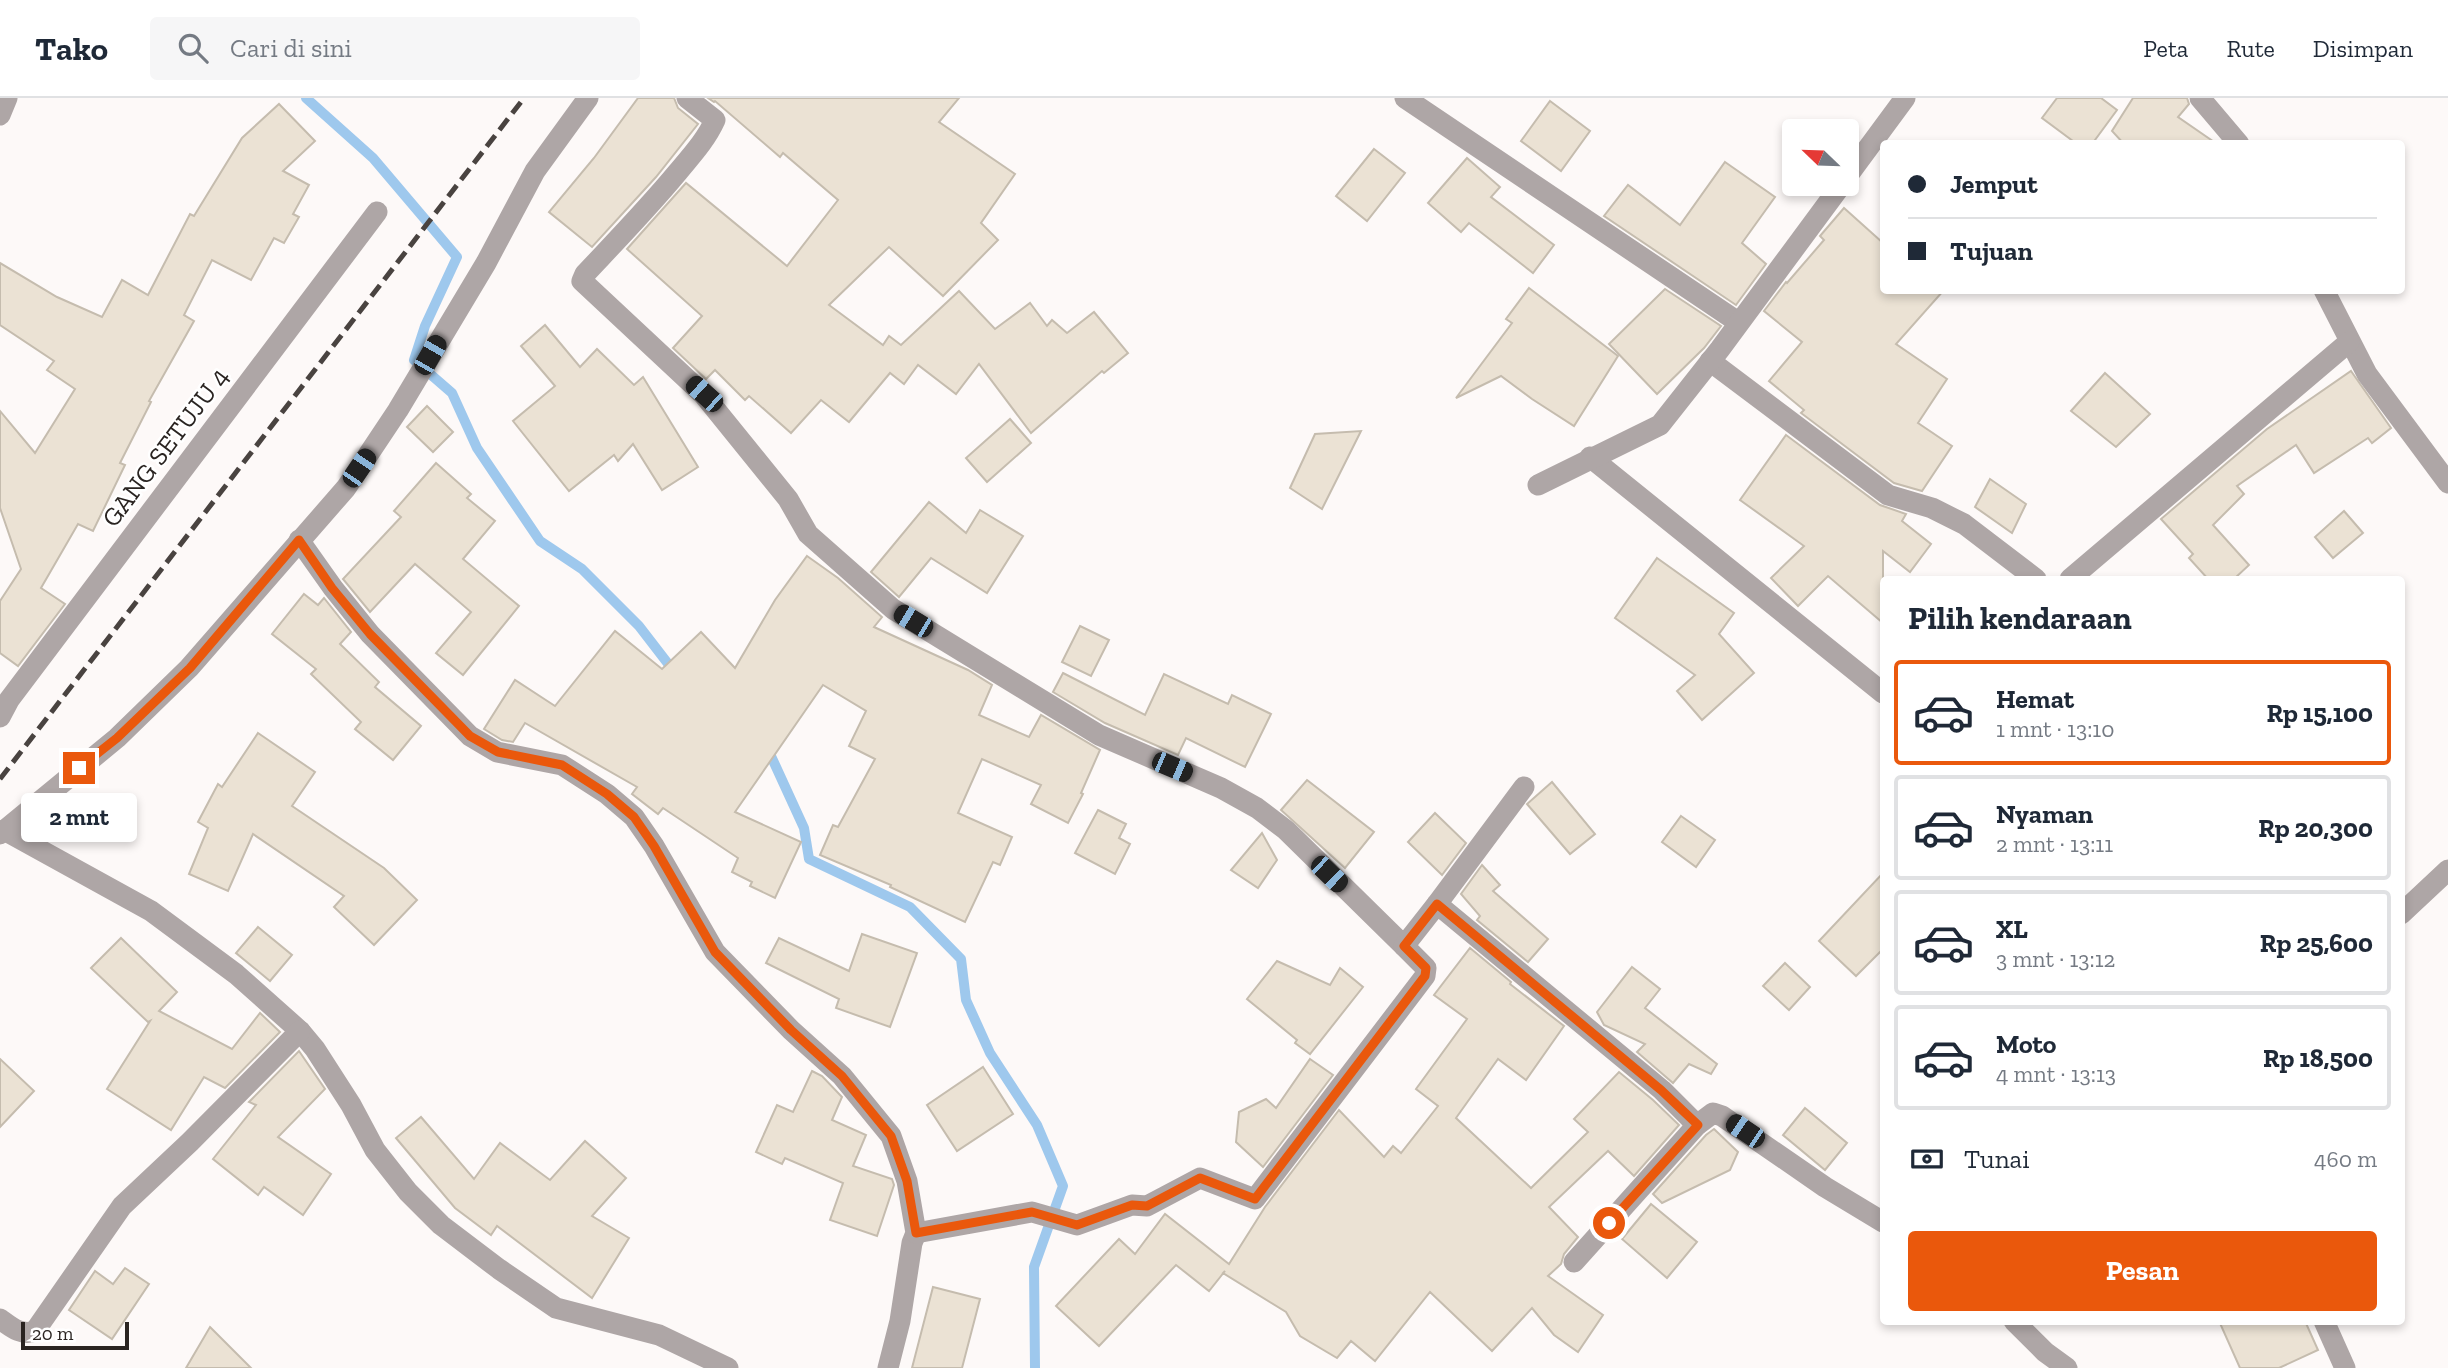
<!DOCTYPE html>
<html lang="id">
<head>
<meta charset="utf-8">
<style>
  :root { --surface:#fff; --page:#f6f6f7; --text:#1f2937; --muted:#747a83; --line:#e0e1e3; --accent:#ea580c }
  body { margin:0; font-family:"Zilla Slab",serif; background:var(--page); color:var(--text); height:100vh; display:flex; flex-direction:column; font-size:26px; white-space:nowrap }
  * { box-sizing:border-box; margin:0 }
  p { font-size:23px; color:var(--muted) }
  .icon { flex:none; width:38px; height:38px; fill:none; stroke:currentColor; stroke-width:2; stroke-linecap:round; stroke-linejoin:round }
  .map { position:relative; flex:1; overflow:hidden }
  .drawer { position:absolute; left:1880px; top:478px; width:525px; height:749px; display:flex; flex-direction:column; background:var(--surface); border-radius:7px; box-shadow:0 4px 10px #0003 }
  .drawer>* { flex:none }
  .guide { position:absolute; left:1880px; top:42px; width:525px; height:154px; border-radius:7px; box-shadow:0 4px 10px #0003; display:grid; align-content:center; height:154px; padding:0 28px; background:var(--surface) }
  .needle { width:46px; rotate:293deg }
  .fabs { position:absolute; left:1782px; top:21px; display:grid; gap:14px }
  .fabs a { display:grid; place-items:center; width:77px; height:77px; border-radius:7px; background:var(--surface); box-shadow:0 4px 10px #0003; font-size:35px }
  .scale { position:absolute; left:21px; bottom:18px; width:108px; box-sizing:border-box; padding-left:7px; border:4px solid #2a2421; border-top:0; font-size:19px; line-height:24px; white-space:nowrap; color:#2a2421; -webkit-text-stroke:5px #fff; paint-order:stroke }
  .end { position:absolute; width:32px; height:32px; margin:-16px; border:9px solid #ea580c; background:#fff; box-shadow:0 0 0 4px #fff }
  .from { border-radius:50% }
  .bubble { position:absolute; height:49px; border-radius:7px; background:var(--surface); box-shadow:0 4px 10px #0003; font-size:23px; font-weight:700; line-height:49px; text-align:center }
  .car { position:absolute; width:21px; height:42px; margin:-21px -10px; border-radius:9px; box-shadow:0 0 5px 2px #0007; background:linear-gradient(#222 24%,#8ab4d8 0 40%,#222 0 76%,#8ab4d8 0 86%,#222 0) }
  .guide b { display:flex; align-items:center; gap:24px; height:66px; font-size:26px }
  .guide b+b { border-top:2px solid var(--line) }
  .guide i { width:18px; height:18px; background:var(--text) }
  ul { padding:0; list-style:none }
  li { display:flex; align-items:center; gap:21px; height:105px; margin:0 14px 10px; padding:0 14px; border:4px solid var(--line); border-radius:7px }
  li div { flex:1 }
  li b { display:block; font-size:26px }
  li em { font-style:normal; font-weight:700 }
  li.selected { border-color:var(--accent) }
  li>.icon { width:63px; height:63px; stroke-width:1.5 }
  h2 { padding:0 28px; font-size:32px; line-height:84px }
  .pay { display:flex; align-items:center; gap:18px; height:77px; padding:0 28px; font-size:26px }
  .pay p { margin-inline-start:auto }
  .button { display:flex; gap:14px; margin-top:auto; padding:14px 28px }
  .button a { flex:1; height:80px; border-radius:7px; background:var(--accent); color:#fff; font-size:28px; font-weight:700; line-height:80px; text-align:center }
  header { display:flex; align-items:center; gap:42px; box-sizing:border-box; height:98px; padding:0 35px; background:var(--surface); border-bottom:2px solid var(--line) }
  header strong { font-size:33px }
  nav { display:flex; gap:38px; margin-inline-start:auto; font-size:24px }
  .search { width:490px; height:63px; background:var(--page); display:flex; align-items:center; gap:18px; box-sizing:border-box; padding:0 24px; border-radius:7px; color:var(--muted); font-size:26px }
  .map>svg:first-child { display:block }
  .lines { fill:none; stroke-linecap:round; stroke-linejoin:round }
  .stream { stroke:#9ec8ed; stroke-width:10 }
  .building { fill:#ebe2d4; stroke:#c5bcae; stroke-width:2 }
  .minor { stroke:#aea6a6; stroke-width:21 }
  .rail { stroke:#494340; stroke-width:5; stroke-dasharray:14 7; stroke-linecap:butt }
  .route { stroke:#ea580c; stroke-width:9 }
  .labels { text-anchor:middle; stroke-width:5; stroke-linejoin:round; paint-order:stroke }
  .street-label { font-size:26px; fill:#2a2421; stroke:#fff }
</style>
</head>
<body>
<header>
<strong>Tako</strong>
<div class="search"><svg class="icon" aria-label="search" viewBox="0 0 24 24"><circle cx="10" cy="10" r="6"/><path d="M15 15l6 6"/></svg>Cari di sini</div>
<nav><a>Peta</a><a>Rute</a><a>Disimpan</a></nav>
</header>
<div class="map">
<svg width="2448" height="1270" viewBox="0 0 2448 1270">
  <rect width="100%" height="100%" fill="#fdf9f8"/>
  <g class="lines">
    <g class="stream">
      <polyline points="306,0 373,60 457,159 425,228 414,262 452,295 477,350 540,443 582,471 639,528 676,576"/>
      <polyline points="762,651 771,658 804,730 809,761 910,809 961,861 966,902 990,955 1037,1027 1063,1088 1034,1169 1035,1270"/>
    </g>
  </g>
  <g class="building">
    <polygon points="638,0 674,0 678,10 698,26 656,79 592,149 549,114 594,60"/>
    <polygon points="708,0 959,0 939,24 1015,76 981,125 998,142 943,198 889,149 829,207 883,247 889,238 901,247 959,193 995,231 1030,205 1047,228 1052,222 1067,235 1094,214 1128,255 1104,275 1102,273 1031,335 979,266 956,296 918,267 904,286 890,275 849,324 821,302 791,335 749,298 745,302 715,272 706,281 673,250 702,218 627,151 686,85 787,168 838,102 783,55 780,59 715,3 714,4"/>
    <polygon points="2057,0 2101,0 2117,12 2092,46 2077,46 2042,20"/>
    <polygon points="2133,0 2187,0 2189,6 2178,19 2217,46 2124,46 2112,33"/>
    <polygon points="1550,3 1590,33 1561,73 1521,43"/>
    <polygon points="279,6 315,43 283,73 309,87 293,116 299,119 284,145 274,140 251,182 212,162 184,217 194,223 149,303 151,304 120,365 125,367 93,433 78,426 41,490 65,506 18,568 0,555 0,503 21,471 0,410 0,313 35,355 75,291 47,272 54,263 0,227 0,165 57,199 102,219 122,182 148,197 190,116 194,118 242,40"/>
    <polygon points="1374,51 1405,75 1367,123 1336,98"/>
    <polygon points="1467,60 1500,89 1491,99 1554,147 1533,175 1469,125 1461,134 1428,105"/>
    <polygon points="1725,64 1775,99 1742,145 1766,166 1736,207 1604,118 1628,87 1680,127"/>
    <polygon points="1844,110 1883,145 1883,192 1944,192 1896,246 1947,281 1918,325 1952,348 1922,393 1894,385 1801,315 1804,312 1769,283 1802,244 1764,213 1786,184 1787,185 1824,142 1820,138"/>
    <polygon points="1529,190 1618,258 1574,328 1532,301 1501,278 1456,300 1512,225 1506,221"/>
    <polygon points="1665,191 1721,228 1704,250 1657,296 1609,246"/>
    <polygon points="545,227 580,269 597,251 634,287 643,279 698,369 662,392 633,346 618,363 614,357 569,393 513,323 555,288 521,248"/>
    <polygon points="2351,273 2391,330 2372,345 2368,340 2314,375 2296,347 2237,388 2244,396 2213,427 2249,467 2234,481 2208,481 2189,460 2193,456 2161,421 2267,331"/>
    <polygon points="2105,275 2150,316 2116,349 2071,313"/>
    <polygon points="427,308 453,334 433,354 407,329"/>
    <polygon points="1010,321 1031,345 987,384 966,360"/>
    <polygon points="1361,333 1322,411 1290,390 1315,336"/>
    <polygon points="1786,337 1880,407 1906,416 1902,423 1931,446 1910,474 1883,453 1883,525 1828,478 1798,508 1771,480 1804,448 1740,402"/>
    <polygon points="436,365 471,396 467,400 495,423 463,461 519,508 463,577 436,555 471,514 415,466 370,514 343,481 401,419 394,413"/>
    <polygon points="1990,381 2026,406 2012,435 1975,409"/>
    <polygon points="929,404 966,435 980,412 1023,438 987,495 931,460 899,499 871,474"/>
    <polygon points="2344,413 2363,435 2333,460 2315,439"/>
    <polygon points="807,458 838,480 882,519 874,529 968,572 992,587 979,617 1029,639 1041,617 1100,652 1081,695 1083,696 1068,725 1031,706 1041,687 982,661 958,715 1012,739 1000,767 993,764 965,824 890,789 891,787 820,757 833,727 838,729 875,661 849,648 866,613 823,587 735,714 801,744 775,800 750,788 752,784 732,774 738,760 663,710 658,716 632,696 637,689 525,625 513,644 502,642 484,631 515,582 555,608 615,533 662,571 701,534 735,570 775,502"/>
    <polygon points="1657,460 1734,515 1719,536 1754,575 1702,622 1677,593 1695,577 1615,520"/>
    <polygon points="304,496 318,507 324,500 351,534 340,546 379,584 375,589 421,628 393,662 355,631 361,624 311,576 316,571 272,536"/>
    <polygon points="1080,528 1109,542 1091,578 1062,564"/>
    <polygon points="1063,575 1145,617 1164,576 1228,606 1232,597 1271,616 1245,669 1186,640 1178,657 1105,625 1053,594"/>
    <polygon points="258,635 315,674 292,708 384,770 417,802 374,847 334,809 344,798 253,736 228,793 189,776 208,730 198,724 218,686 222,689"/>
    <polygon points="1307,682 1374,734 1345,770 1281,712"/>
    <polygon points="1552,684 1595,736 1570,756 1527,706"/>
    <polygon points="1098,712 1126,726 1119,740 1130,746 1115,776 1075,755"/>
    <polygon points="1435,715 1466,745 1442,777 1408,744"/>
    <polygon points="1681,718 1715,742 1696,769 1662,744"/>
    <polygon points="1262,735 1277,762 1258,790 1231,772"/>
    <polygon points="1482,767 1500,787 1493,793 1548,841 1528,864 1477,822 1480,818 1461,796"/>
    <polygon points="1883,775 1883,851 1856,878 1819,843"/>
    <polygon points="258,829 292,857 270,883 236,855"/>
    <polygon points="862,836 917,855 890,929 836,910 839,901 766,865 779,840 849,873"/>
    <polygon points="121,840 177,894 159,913 232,951 260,915 280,934 225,990 204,979 171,1032 107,991 150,923 148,924 91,870"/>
    <polygon points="1470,850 1511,884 1510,886 1564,928 1526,982 1498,961 1456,1020 1531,1090 1588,1034 1574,1021 1619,974 1653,1002 1679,1027 1634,1078 1608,1053 1549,1109 1578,1139 1564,1156 1561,1166 1548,1178 1603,1217 1578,1254 1554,1237 1532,1210 1492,1253 1430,1194 1375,1263 1351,1243 1337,1260 1300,1238 1286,1214 1223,1175 1225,1173 1209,1193 1176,1167 1099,1248 1056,1208 1119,1141 1135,1156 1165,1116 1229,1166 1265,1109 1339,1012 1384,1059 1393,1048 1401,1055 1438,1008 1416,991 1467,921 1434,897"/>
    <polygon points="1277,863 1330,887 1340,870 1363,889 1310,956 1295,945 1297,942 1247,901"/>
    <polygon points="1785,865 1810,889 1789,912 1763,888"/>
    <polygon points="1632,869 1660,891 1645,910 1717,966 1711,976 1689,966 1673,985 1637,954 1645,946 1604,927 1597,914"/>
    <polygon points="299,953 325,991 278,1039 331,1076 303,1117 264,1089 258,1097 213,1061 256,1007 249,1004"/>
    <polygon points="0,961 34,993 0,1029"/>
    <polygon points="1310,961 1333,977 1263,1069 1236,1044 1239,1014 1266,1001 1276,1010"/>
    <polygon points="983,969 1013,1016 957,1053 927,1007"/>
    <polygon points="812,973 822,978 842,999 832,1022 866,1037 853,1068 892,1081 894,1087 877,1138 830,1122 843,1085 785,1060 782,1066 756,1054 777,1007 793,1014"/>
    <polygon points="1805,1010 1847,1045 1825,1072 1783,1037"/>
    <polygon points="421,1019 474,1081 500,1045 550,1082 585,1043 626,1080 592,1118 629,1140 592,1200 497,1128 491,1137 455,1110 396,1040"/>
    <polygon points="1714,1031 1738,1054 1730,1072 1662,1105 1653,1096 1706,1037"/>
    <polygon points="1651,1106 1697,1144 1667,1180 1622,1141"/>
    <polygon points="125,1170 149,1186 112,1241 69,1212 95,1173 113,1186"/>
    <polygon points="933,1189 980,1201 962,1270 912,1270"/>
    <polygon points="2219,1223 2305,1223 2318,1252 2279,1270 2240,1270"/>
    <polygon points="210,1229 251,1270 186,1270"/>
  </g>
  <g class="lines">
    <g class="minor">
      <path d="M687 0 715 22C706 42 691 58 677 75 648 110 616 143 585 176L582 183 703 296 788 401 808 436 893 511 1099 637 1221 690 1257 710 1286 732 1404 848 1437 806 1662 992 1697 1027"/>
      <polyline points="1405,0 1738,224"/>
      <polyline points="2200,0 2239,46"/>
      <polyline points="0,17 7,0"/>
      <polyline points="1846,80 1905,0"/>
      <polyline points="2324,192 2367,276 2448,385"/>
      <polyline points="1710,263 1888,397 1932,410 1964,426 2036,481"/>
      <polyline points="1590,359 1883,595"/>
      <polyline points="1538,387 1660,327 1720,251 1842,86"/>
      <polyline points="299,442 333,490 370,536 470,638 497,654 562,667 607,696 634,719 654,748 715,854 791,932 842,978 891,1038 907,1083 916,1135 912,1145 900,1223 888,1270"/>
      <polyline points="2070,481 2349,244"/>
      <polyline points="0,619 9,602 377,114"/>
      <polyline points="4,732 151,813 236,876 300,933 315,951 351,1007 375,1052 408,1094 441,1127 499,1171 556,1210 659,1237 728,1270"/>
      <polyline points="0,736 117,640 189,570 346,390 398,312 486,165 535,73 588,0"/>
      <polyline points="1437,806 1524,689"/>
      <polyline points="2401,816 2448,772"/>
      <polyline points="916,1135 1032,1114 1077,1127 1132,1107 1147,1108 1200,1080 1255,1101 1425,878 1426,870 1404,848"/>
      <polyline points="1574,1164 1697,1027 1713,1015 1722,1018 1825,1089 1883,1124"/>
      <path d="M0 1221C11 1229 21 1238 35 1233L122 1108 190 1044 300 933"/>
      <polyline points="2014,1223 2045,1254 2067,1270"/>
      <polyline points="2324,1223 2345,1270"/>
    </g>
    <polyline class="rail" points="0,681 524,0"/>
  </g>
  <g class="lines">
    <polyline class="route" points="79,670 117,640 190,570 299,442 332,490 370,536 470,638 498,654 562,667 607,696 634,719 654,748 715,854 791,932 842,978 891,1038 907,1083 916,1135 1032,1114 1077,1127 1132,1107 1147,1108 1200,1080 1255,1101 1425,878 1426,870 1404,848 1437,806 1661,992 1698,1027 1609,1125"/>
  </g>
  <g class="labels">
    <g class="street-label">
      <text transform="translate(165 349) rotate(-53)" y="9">GANG SETUJU 4</text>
    </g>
  </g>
</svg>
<div class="fabs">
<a><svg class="needle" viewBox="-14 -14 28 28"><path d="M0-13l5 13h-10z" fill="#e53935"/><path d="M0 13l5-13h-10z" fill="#747a83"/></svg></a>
</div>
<div class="scale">20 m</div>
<i class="end from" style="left:1609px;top:1125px"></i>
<i class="end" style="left:79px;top:670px"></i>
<div class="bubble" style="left:21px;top:695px;width:116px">2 mnt</div>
<i class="car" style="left:430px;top:257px;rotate:30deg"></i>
<i class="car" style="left:704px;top:296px;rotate:312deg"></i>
<i class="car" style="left:359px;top:370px;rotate:34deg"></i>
<i class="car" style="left:913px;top:523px;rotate:301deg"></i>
<i class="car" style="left:1172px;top:669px;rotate:113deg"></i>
<i class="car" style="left:1329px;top:776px;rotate:134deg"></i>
<i class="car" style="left:1745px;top:1033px;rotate:304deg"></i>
<div class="guide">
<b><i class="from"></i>Jemput</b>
<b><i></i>Tujuan</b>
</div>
<section class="drawer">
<h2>Pilih kendaraan</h2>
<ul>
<li class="selected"><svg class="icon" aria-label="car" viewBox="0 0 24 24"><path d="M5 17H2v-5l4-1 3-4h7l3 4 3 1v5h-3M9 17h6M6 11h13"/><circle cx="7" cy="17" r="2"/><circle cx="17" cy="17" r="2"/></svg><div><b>Hemat</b><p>1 mnt · 13:10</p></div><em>Rp 15,100</em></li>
<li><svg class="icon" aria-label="car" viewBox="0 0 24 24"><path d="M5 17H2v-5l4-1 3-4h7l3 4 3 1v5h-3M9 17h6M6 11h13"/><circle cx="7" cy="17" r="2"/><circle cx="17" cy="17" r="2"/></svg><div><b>Nyaman</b><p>2 mnt · 13:11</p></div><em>Rp 20,300</em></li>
<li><svg class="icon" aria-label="car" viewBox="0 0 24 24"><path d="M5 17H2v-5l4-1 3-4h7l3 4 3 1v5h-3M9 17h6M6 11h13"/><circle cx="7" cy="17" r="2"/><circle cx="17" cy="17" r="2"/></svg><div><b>XL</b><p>3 mnt · 13:12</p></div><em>Rp 25,600</em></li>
<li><svg class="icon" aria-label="car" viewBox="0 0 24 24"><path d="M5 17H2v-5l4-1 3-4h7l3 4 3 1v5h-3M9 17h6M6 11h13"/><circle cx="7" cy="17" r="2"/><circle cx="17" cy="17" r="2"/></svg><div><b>Moto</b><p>4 mnt · 13:13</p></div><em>Rp 18,500</em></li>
</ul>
<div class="pay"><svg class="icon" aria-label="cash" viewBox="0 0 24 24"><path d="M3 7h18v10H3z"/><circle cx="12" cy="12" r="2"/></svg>Tunai<p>460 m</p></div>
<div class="button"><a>Pesan</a></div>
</section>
</div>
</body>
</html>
